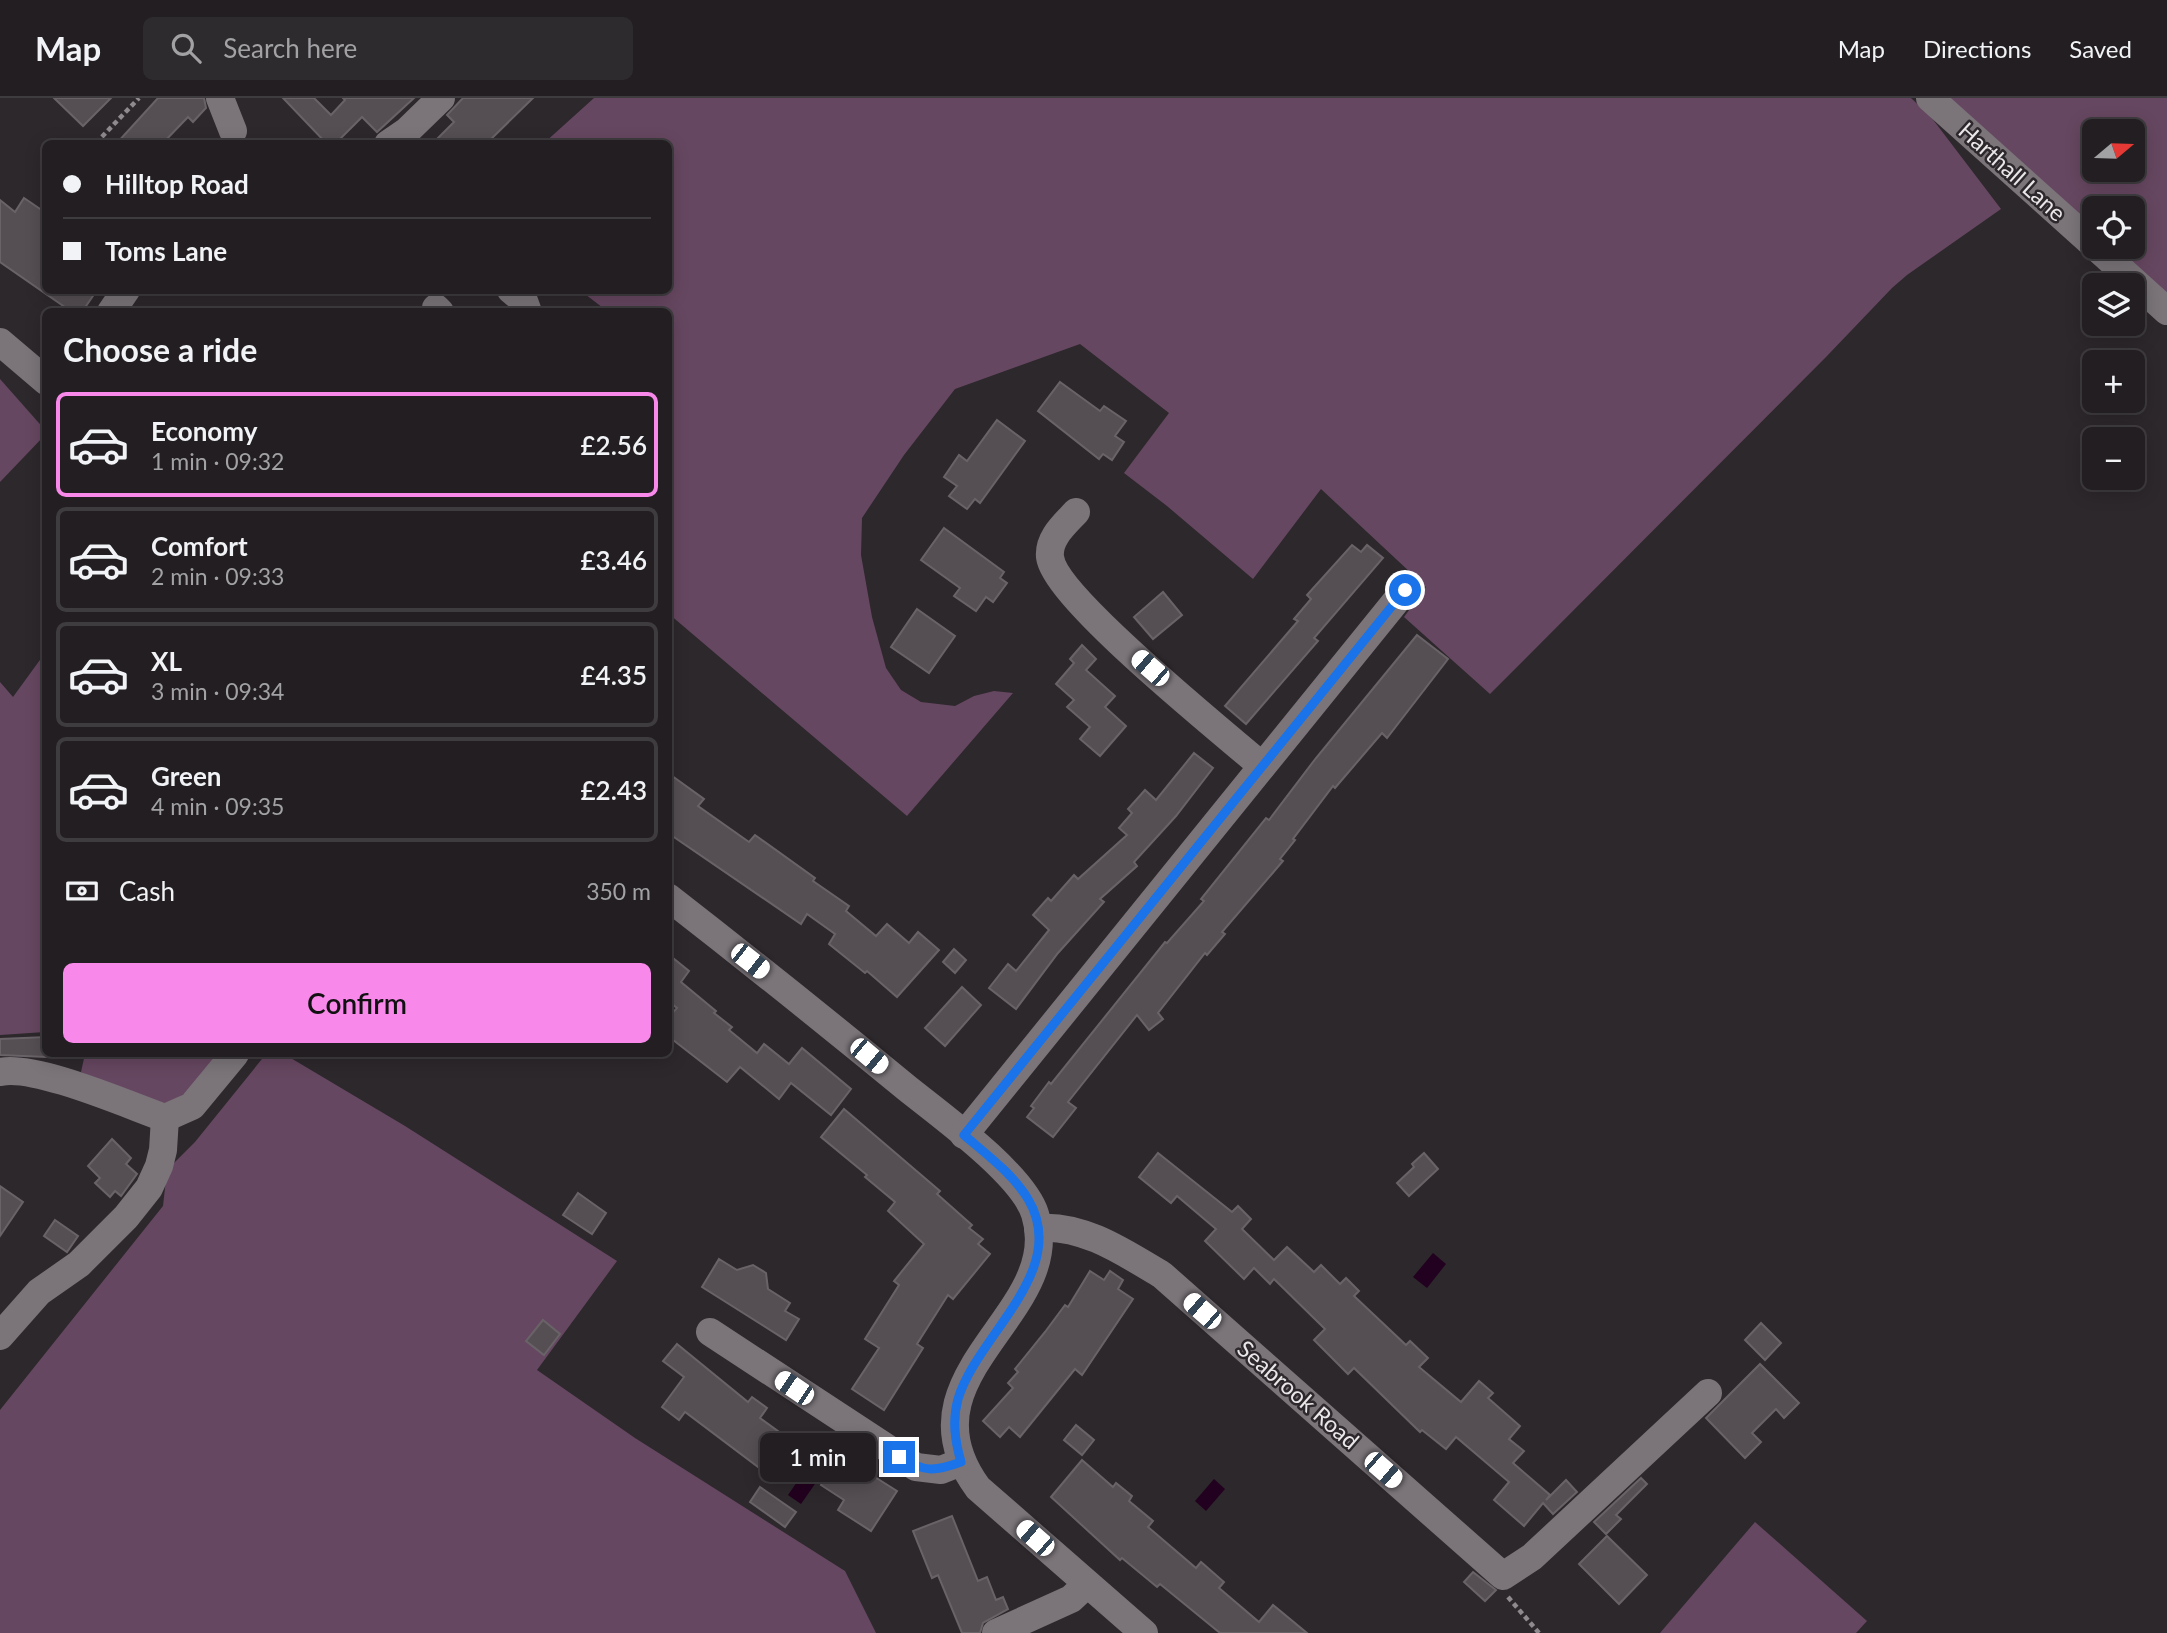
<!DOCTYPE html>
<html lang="en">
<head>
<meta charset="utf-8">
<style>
  :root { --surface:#221e21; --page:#2e2b2e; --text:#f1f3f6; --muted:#a2a2a5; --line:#3f3c3f; --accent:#f888ea }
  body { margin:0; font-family:Lato,sans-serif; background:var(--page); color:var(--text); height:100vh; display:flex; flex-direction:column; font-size:26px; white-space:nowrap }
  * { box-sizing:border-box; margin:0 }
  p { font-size:23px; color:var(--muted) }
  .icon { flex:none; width:38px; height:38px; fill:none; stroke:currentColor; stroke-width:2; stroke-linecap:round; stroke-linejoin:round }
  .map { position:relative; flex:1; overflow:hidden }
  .sheet { position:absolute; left:42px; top:210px; width:630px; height:749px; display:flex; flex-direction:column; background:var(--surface); border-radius:10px; box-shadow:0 4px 18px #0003,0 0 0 2px var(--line) }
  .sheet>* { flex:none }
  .hud { position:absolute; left:42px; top:42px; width:630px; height:154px; border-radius:10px; box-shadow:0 4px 18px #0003,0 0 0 2px var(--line); display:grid; align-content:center; height:154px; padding:0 21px; background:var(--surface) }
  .needle { width:46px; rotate:71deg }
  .buttons { position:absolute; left:2082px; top:21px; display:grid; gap:14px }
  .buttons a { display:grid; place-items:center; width:63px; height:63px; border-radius:10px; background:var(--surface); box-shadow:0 4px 18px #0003,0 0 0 2px var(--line); font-size:35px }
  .end { position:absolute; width:32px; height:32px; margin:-16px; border:9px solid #1a73e8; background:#fff; box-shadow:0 0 0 4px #fff }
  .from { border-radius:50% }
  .bubble { position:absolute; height:49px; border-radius:10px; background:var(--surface); box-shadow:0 4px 18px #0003,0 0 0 2px var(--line); font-size:23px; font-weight:600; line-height:49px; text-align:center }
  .car { position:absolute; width:21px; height:42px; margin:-21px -10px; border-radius:9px; box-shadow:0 0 5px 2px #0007; background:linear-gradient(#fff 24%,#345 0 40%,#fff 0 76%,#345 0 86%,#fff 0) }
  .hud b { display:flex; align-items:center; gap:24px; height:66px; font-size:26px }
  .hud b+b { border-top:2px solid var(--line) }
  .hud i { width:18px; height:18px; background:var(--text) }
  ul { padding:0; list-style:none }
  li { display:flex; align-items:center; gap:21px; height:105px; margin:0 14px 10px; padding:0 7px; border:4px solid var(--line); border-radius:10px }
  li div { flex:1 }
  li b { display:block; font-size:26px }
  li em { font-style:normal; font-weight:600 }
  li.on { border-color:var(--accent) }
  li>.icon { width:63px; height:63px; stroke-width:1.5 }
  h2 { padding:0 21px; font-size:32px; line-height:84px }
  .pay { display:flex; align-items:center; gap:18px; height:77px; padding:0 21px; font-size:26px }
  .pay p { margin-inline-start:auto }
  .button { display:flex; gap:14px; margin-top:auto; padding:14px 21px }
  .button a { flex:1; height:80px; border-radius:10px; background:var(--accent); color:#111; font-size:28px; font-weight:600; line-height:80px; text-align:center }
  header { display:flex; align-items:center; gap:42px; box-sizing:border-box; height:98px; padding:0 35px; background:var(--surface); border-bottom:2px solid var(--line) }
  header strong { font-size:33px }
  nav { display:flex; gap:38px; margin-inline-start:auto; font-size:24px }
  .search { width:490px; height:63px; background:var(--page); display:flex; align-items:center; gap:18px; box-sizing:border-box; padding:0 24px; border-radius:10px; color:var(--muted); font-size:26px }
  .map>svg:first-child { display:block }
  .green { fill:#664761; fill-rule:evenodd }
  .water { fill:#22001f }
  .building { fill:#554f54; stroke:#696368; stroke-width:2 }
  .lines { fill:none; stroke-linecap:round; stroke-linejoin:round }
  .path { stroke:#8e8a8d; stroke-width:4.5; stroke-dasharray:5 3.5; stroke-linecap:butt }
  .minor { stroke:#7b757a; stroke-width:28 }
  .route { stroke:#1a73e8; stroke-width:9 }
  .labels { text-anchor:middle; stroke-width:5; stroke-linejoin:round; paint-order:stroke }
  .street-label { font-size:23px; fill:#eae7e9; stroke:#2d282c }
</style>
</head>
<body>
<header>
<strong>Map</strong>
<div class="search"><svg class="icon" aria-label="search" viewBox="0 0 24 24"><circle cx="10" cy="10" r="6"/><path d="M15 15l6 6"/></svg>Search here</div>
<nav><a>Map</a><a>Directions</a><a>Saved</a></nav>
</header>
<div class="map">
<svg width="2167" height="1535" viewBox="0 0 2167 1535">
  <rect width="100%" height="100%" fill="#2d282c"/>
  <g class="green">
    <polygon points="594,0 1911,0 1931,19 2001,111 1907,177 1892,190 1826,259 1490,596 1404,519 1426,489 1321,391 1253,481 1167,408 1124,375 1169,315 1080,246 955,291 904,357 862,420 861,457 872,519 886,570 901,592 921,604 955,608 974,598 994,593 1013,595 907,718 669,516 668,214 607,213 581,193 668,192 668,46 543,46"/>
    <path d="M1935 0H2167V199L2110 149H2133V110H2095V136ZM2095 33H2133V72H2095Z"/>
    <polygon points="0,281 46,333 45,337 0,384"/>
    <polygon points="45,555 45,934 0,937 0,584 13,599"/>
    <polygon points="85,956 225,956 201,987 168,1005 133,1004 81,974"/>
    <polygon points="266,956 284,956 405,1028 617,1163 537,1272 635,1340 845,1473 876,1535 0,1535 0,1312 163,1108 167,1072 195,1044"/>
    <polygon points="1755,1424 1867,1523 1856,1535 1660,1535"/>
  </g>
  <g class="water">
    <polygon points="1433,1155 1446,1166 1427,1190 1413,1179"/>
    <polygon points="804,1374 817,1383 801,1406 788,1397"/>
    <polygon points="1214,1381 1225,1391 1206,1413 1195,1403"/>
  </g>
  <g class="building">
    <polygon points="54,0 111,0 83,28"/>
    <polygon points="158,0 204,0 206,10 193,24 188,19 162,46 116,46"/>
    <polygon points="283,0 314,0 331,17 345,2 343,0 414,0 377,34 362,19 335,46 327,46"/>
    <polygon points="463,0 533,0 486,46 432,46 454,24 447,17"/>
    <polygon points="24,100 46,115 46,192 97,192 82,214 72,214 0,164 0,102 15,114"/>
    <polygon points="1060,284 1100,313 1104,308 1126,323 1115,338 1124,344 1112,362 1103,356 1099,361 1038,313"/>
    <polygon points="997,322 1025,343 980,405 975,401 967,411 949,398 957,388 944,379 959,357 967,363"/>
    <polygon points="944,430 1004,474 1000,480 1007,485 993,504 986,499 976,513 954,498 960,490 921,462"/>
    <polygon points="1352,447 1361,454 1367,447 1383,460 1314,540 1318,543 1246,626 1225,608 1298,523 1294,521 1311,501 1307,497"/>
    <polygon points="1163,494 1182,517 1153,541 1134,519"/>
    <polygon points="917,511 955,538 929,575 891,549"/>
    <polygon points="1417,537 1448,561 1387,640 1382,635 1335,690 1333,688 1293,741 1295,742 1280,761 1283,763 1222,834 1225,836 1207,857 1205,855 1158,915 1163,921 1149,932 1137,917 1068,1004 1076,1010 1053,1039 1027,1019 1034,1010 1031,1008 1049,984 1051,986 1165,844 1167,845 1204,803 1201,801 1266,720 1269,722 1316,660"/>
    <polygon points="1082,547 1096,561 1086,572 1115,598 1105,609 1126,628 1100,658 1080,641 1090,629 1067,609 1074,602 1056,586 1074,565 1070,561"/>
    <polygon points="1194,655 1213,670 1176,718 1134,764 1137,768 1100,801 1104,804 1058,855 1016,911 989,890 1008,866 1016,873 1049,832 1033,817 1048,800 1051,803 1074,777 1078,781 1127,737 1119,730 1132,715 1128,711 1145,692 1156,702"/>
    <polygon points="668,675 704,701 698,708 749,744 755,737 815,780 813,783 849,808 846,813 876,838 887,826 909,845 918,834 939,852 897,899 867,873 865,875 829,846 835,836 807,816 801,826 668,735"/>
    <polygon points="954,851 966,862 955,875 943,864"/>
    <polygon points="668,856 689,873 681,884 716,913 714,915 732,929 729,932 757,955 764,946 789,966 802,950 851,991 831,1017 791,985 779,1001 740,969 727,984 668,938 668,920 677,910 668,903"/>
    <polygon points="962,889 981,907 945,948 925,930"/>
    <polygon points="46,939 46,959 0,957 0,941"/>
    <polygon points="844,1011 940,1093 937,1096 972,1127 969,1130 983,1141 978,1146 990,1156 953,1201 948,1197 917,1246 923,1250 884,1312 852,1291 879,1250 865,1241 899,1187 894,1183 924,1146 888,1113 895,1104 865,1079 867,1077 821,1039"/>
    <polygon points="112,1041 131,1060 126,1066 137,1076 121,1098 115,1093 110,1099 95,1085 100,1080 88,1068"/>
    <polygon points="1158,1055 1232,1114 1238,1108 1251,1121 1242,1131 1274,1162 1287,1149 1314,1174 1321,1167 1340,1186 1346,1180 1359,1193 1354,1198 1406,1247 1410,1243 1428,1260 1419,1269 1461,1304 1479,1283 1493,1295 1488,1300 1520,1328 1509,1341 1524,1353 1513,1365 1550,1397 1546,1402 1566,1382 1577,1394 1553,1416 1543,1405 1524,1428 1494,1402 1509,1384 1456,1339 1446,1351 1422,1332 1420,1334 1354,1270 1348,1276 1314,1242 1325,1231 1274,1181 1270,1186 1254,1170 1244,1181 1205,1143 1216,1131 1177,1098 1171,1105 1139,1079"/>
    <polygon points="1424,1055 1438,1071 1409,1098 1397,1085 1414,1069 1412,1066"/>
    <polygon points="0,1088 23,1104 0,1138"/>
    <polygon points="578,1095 606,1115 592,1136 563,1117"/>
    <polygon points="55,1122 78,1138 67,1154 44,1138"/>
    <polygon points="719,1161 737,1172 753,1167 766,1175 768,1191 790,1205 785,1213 799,1221 786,1242 702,1189"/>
    <polygon points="1090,1173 1104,1182 1110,1173 1123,1182 1118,1191 1133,1201 1082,1277 1075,1271 1020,1339 1009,1329 1000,1339 983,1323 1013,1290 1008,1285 1018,1274 1015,1271 1045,1234 1065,1207 1068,1209"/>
    <polygon points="543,1222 560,1236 544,1257 526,1243"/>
    <polygon points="1761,1225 1781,1245 1765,1262 1745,1242"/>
    <polygon points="677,1246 748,1304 752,1299 767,1310 760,1320 793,1344 770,1378 685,1314 679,1322 662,1309 684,1279 663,1263"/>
    <polygon points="1760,1266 1799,1305 1784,1320 1776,1311 1752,1335 1761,1344 1745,1360 1706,1320"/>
    <polygon points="1076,1327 1094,1342 1082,1357 1064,1342"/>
    <polygon points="840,1357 897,1393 871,1433 838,1412 844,1402 821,1387"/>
    <polygon points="1082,1362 1113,1389 1116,1385 1132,1398 1129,1403 1153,1423 1148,1429 1196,1470 1201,1464 1224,1484 1219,1490 1259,1524 1273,1507 1307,1535 1220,1535 1160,1486 1157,1489 1122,1460 1120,1462 1051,1399"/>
    <polygon points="1641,1380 1647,1386 1616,1417 1621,1421 1606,1436 1594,1424"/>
    <polygon points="760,1389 796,1414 785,1429 750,1404"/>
    <polygon points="952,1418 978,1483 987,1479 996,1502 1003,1499 1008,1511 983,1525 980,1535 962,1535 938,1477 932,1480 913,1433"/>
    <polygon points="1607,1438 1647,1477 1619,1506 1579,1466"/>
    <polygon points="1473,1474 1496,1492 1485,1503 1464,1484"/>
  </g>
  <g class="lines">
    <g class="path">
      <polyline points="96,45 139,0"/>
      <polyline points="1508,1499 1539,1535"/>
    </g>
    <g class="minor">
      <polyline points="220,0 233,33"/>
      <polyline points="1930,0 2095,148"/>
      <polyline points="388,46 407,33 441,0"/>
      <polyline points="2096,149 2167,213"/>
      <polyline points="511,192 524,203 528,214"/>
      <polyline points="436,210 440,214"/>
      <polyline points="111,214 126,192"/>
      <polyline points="0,244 46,283"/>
      <path d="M1076 414C1065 426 1048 440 1050 459 1055 500 1224 635 1262 668"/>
      <path d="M668 799C749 862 829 926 908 991 942 1018 1023 1077 1035 1116 1067 1216 894 1276 978 1390L1144 1535"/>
      <path d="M0 974C35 966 128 1007 165 1020L192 1008 235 956"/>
      <polyline points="964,1037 1405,492"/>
      <path d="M1038 1130C1083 1126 1125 1155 1162 1177L1503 1478 1532 1459 1708 1295"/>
      <polyline points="710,1234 916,1369 941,1372 961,1364"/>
      <polyline points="0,1238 39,1194 79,1166 126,1119 149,1090 159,1068 163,1052 165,1020"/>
      <polyline points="996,1535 1071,1501 1087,1486"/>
    </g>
  </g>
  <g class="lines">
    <path class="route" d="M899 1359C924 1374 934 1374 961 1364 955 1343 952 1323 958 1301 977 1237 1071 1173 1028 1101 1013 1076 986 1056 964 1037L1405 492"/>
  </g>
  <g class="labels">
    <g class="street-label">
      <text transform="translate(2012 74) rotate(42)" y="8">Harthall Lane</text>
      <text transform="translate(1298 1297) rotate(41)" y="8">Seabrook Road</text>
    </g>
  </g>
</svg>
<div class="buttons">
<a><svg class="needle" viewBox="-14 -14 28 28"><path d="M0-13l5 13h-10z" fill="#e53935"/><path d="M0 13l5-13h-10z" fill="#a2a2a5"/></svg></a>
<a><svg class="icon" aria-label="locate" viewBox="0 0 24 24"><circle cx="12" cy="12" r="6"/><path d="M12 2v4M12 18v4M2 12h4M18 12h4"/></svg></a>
<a><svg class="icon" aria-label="layers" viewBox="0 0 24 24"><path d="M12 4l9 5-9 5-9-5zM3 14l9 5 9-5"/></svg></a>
<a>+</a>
<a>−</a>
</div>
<i class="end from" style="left:1405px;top:492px"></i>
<i class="end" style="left:899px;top:1359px"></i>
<div class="bubble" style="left:760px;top:1335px;width:116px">1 min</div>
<i class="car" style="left:1150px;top:570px;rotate:311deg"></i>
<i class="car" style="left:750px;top:863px;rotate:128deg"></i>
<i class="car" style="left:869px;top:958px;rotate:130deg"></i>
<i class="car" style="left:1202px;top:1213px;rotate:311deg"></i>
<i class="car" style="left:794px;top:1290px;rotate:304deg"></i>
<i class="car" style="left:1383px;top:1372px;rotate:131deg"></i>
<i class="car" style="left:1035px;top:1440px;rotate:311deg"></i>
<div class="hud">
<b><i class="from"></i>Hilltop Road</b>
<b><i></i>Toms Lane</b>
</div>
<section class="sheet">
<h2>Choose a ride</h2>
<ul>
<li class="on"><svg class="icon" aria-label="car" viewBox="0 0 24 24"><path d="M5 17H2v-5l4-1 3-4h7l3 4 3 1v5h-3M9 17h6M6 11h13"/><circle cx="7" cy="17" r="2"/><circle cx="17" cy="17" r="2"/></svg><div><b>Economy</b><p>1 min · 09:32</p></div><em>£2.56</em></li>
<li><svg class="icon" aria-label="car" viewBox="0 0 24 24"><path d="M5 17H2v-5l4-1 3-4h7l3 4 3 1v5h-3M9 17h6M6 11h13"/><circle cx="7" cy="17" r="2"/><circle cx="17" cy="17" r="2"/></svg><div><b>Comfort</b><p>2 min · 09:33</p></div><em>£3.46</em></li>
<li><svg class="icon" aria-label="car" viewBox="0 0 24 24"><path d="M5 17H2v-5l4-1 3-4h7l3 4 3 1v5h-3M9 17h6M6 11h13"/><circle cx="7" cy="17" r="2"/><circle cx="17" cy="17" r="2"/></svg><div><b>XL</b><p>3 min · 09:34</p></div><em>£4.35</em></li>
<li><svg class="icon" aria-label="car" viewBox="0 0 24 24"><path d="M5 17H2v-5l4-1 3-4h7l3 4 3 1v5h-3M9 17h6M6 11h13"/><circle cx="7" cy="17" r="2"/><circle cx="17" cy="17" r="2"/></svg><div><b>Green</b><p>4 min · 09:35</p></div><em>£2.43</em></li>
</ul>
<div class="pay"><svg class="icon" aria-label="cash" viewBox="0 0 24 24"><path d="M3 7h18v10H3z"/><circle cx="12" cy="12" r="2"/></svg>Cash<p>350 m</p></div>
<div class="button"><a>Confirm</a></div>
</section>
</div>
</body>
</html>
